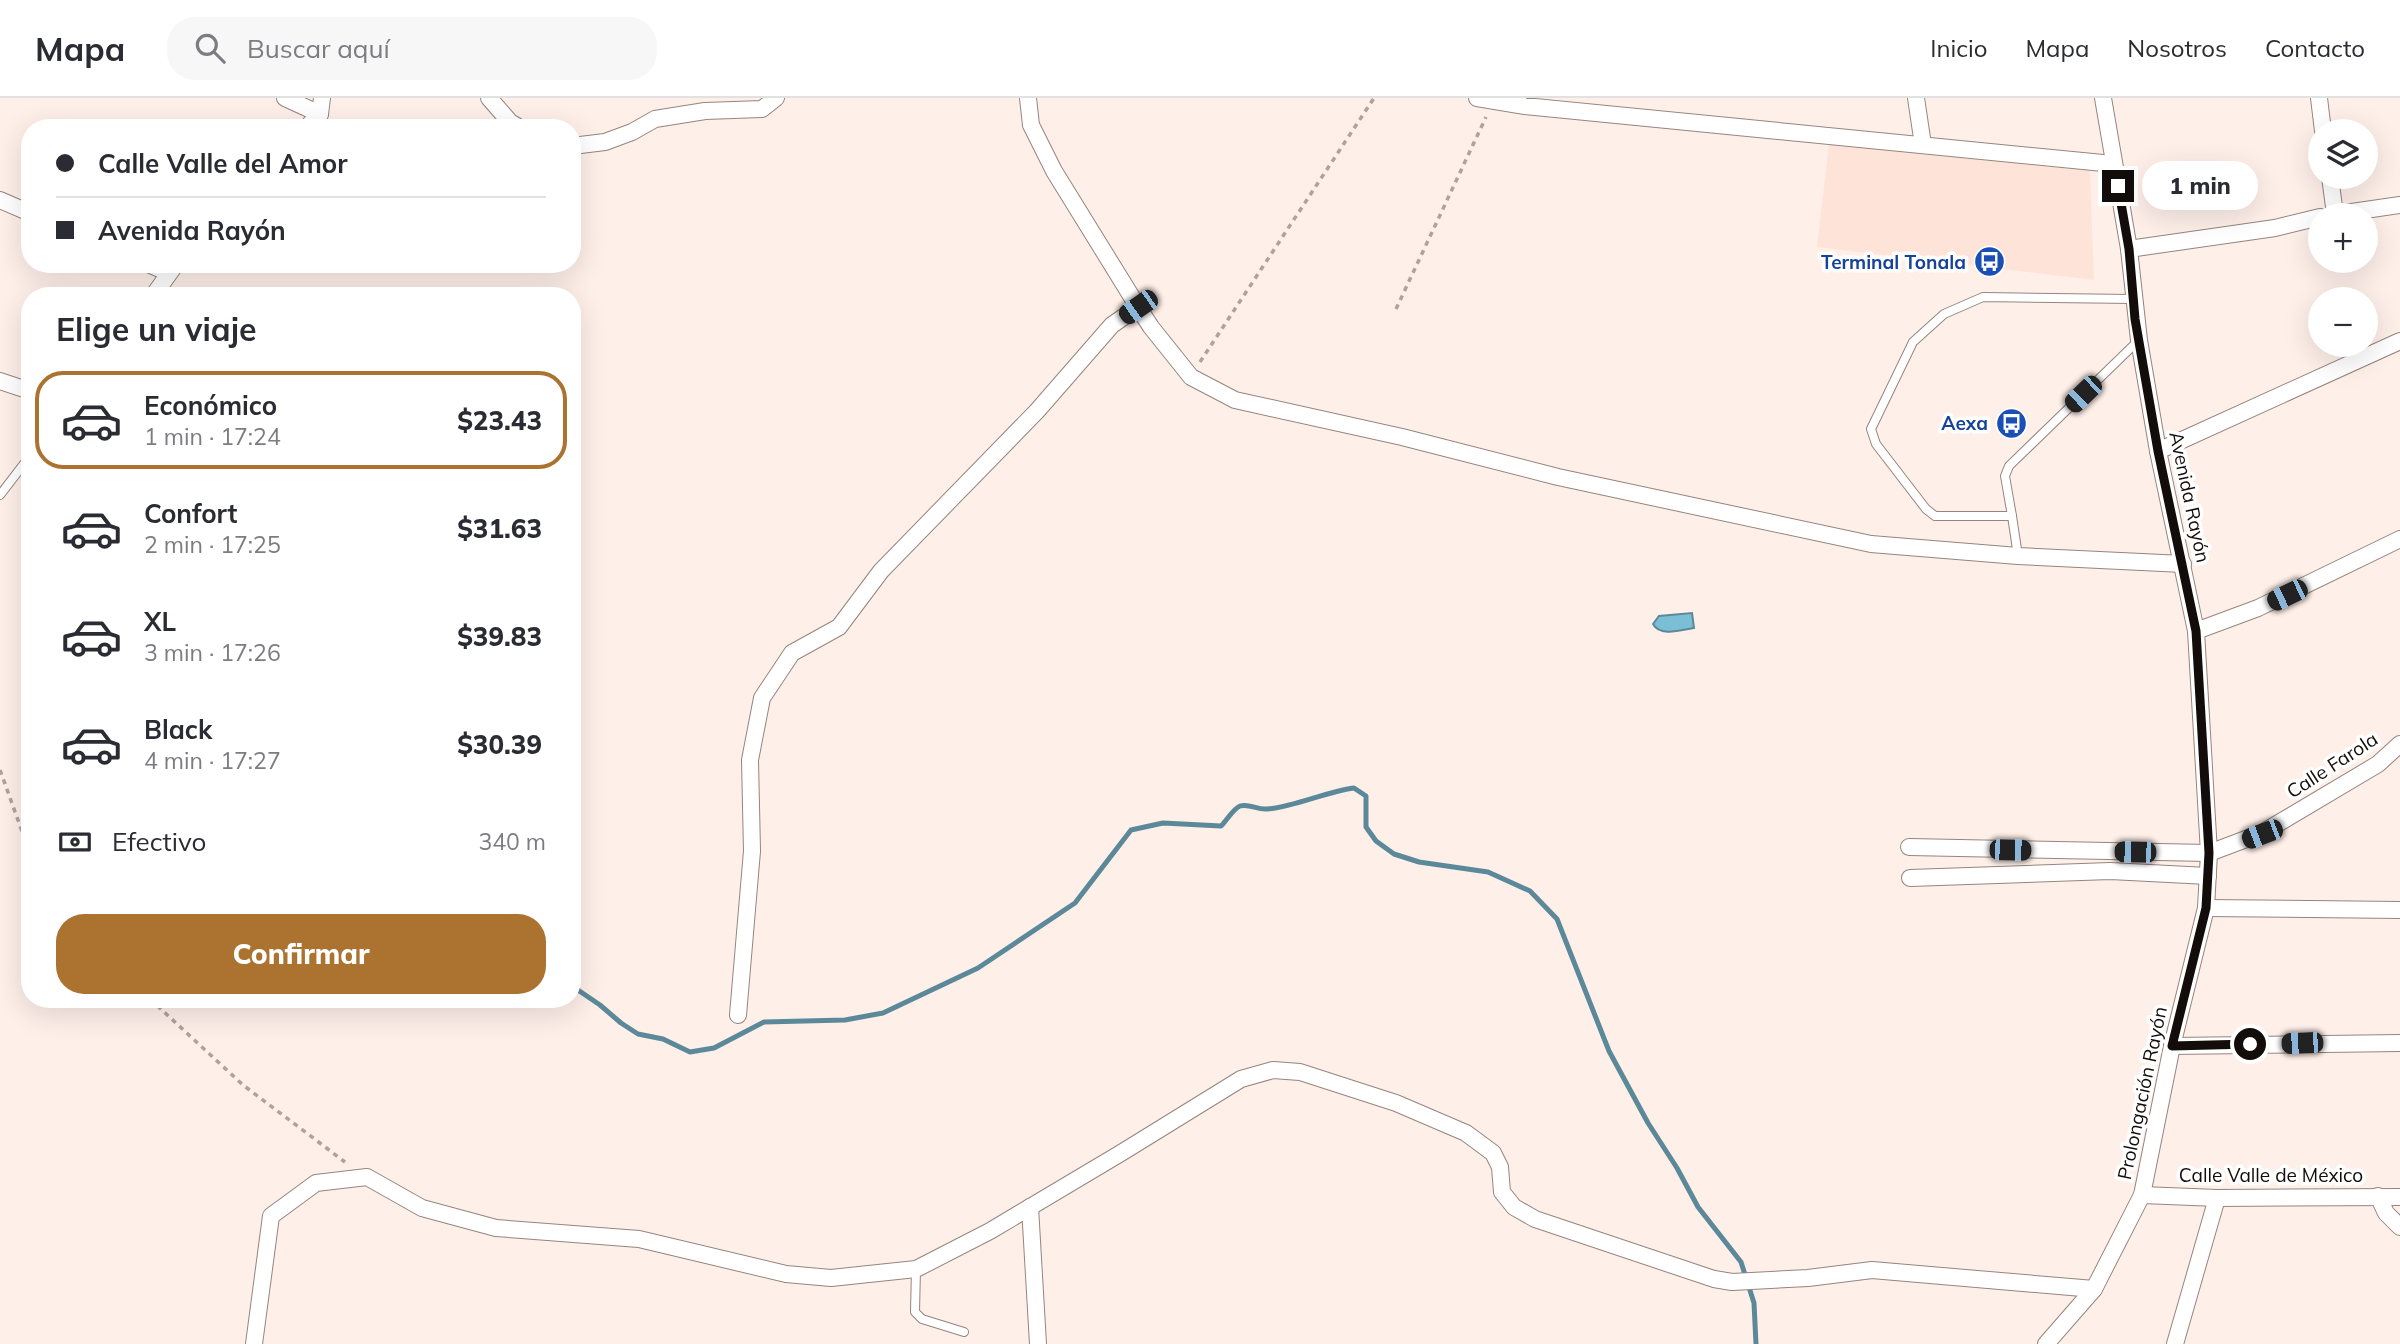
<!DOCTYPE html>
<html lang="es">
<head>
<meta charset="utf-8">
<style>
  :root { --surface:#fff; --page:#f7f7f7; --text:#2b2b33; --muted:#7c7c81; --line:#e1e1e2; --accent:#ab7230 }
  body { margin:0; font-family:Mulish,sans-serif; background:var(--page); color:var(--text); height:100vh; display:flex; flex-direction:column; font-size:26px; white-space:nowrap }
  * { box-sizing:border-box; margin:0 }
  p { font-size:23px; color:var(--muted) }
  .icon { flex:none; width:38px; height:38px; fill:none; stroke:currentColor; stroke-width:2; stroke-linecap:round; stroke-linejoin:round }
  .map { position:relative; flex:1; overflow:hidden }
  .drawer { position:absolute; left:21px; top:189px; width:560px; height:721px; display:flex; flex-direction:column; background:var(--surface); border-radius:28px; box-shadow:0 7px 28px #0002 }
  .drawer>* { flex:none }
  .top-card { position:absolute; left:21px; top:21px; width:560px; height:154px; border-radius:28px; box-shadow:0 7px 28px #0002; display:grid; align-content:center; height:154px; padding:0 35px; background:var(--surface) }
  .fabs { position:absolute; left:2308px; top:21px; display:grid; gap:14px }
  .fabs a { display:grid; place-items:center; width:70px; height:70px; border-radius:50%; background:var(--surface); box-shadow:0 7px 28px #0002; font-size:35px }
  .end { position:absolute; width:32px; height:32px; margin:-16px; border:9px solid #120c0a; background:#fff; box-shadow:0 0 0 4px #fff }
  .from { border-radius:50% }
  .bubble { position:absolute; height:49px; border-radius:24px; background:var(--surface); box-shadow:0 7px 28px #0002; font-size:23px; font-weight:800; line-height:49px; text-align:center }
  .car { position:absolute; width:21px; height:42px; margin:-21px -10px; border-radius:9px; box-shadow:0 0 5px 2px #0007; background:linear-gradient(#222 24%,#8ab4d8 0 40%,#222 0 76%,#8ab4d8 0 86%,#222 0) }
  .top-card b { display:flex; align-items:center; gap:24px; height:66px; font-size:26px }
  .top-card b+b { border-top:2px solid var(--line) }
  .top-card i { width:18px; height:18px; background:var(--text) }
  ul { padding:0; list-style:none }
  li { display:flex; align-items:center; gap:21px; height:98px; margin:0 14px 10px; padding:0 21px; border:4px solid transparent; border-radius:28px }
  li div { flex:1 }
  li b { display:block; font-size:26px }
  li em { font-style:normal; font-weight:800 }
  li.active { border-color:var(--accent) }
  li>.icon { width:63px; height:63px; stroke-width:1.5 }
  h2 { padding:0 35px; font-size:32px; line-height:84px }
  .pay { display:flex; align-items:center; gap:18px; height:77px; padding:0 35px; font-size:26px }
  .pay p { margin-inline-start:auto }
  .action { display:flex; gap:14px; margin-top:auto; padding:14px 35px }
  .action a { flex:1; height:80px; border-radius:28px; background:var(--accent); color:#fff; font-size:28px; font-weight:800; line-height:80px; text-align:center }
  header { display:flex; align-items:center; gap:42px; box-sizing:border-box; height:98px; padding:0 35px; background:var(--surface); border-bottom:2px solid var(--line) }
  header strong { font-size:33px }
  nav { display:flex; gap:38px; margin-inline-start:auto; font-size:24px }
  .search { width:490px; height:63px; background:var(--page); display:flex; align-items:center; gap:18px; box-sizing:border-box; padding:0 24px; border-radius:28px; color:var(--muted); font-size:26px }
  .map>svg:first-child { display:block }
  .built { fill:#fee3d9 }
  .water { fill:#7bbfd6; stroke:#5c8999; stroke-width:2 }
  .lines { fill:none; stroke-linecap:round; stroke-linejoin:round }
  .stream { stroke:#5c8999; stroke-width:5 }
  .lane-casing { stroke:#95857e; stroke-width:10 }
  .street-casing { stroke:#95857e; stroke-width:18 }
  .path { stroke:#aea29d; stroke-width:3.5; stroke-dasharray:5 5; stroke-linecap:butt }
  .lane { stroke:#fff; stroke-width:8 }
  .street { stroke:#fff; stroke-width:16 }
  .route { stroke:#120c0a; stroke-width:9 }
  .labels { text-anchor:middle; stroke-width:7; stroke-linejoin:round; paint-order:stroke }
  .transit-label { font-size:19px; font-weight:bold; fill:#164399; stroke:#fff; text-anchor:end }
  .street-label { font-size:19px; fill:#120c0a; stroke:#fff }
</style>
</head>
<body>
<header>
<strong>Mapa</strong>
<div class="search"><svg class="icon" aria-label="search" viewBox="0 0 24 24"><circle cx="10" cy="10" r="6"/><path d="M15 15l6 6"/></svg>Buscar aquí</div>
<nav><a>Inicio</a><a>Mapa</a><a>Nosotros</a><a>Contacto</a></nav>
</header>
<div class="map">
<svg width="2400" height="1246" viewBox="0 0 2400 1246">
  <rect width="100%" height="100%" fill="#feefe9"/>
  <polygon class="built" points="1829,46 2090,73 2094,182 1817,149"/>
  <path class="water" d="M1692 515 1694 530C1681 532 1660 539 1653 526L1659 518Z"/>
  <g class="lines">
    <path class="stream" d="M572 888 600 907 621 925 638 936 663 941 690 954 714 950 764 924 845 922 883 915 978 870 1075 805 1131 732 1163 725 1221 728C1227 722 1233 711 1240 708 1249 705 1257 712 1267 711 1294 709 1325 694 1354 690L1366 698V729L1376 743 1394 756 1419 764 1488 774 1530 793 1557 821 1609 953 1648 1025 1677 1070 1698 1109 1741 1164 1754 1205 1756 1246"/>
    <defs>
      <g id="lane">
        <polyline points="2133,201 1983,199 1944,216 1913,244 1871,331 1876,346 1926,411 1935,418 2012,418 2005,378 2009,368 2139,242"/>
        <polyline points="0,397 30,358"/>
        <polyline points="2012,418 2018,458"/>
        <polyline points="916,1171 915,1214 922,1221 964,1234"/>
      </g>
      <g id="street">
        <polyline points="285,0 320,16"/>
        <polyline points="489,0 510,24 520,30"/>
        <polyline points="1028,0 1031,27 1054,73 1138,209"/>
        <polyline points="1477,0 1525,8 2113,66"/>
        <polyline points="1916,0 1923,47"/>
        <polyline points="2319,0 2323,33"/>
        <polyline points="306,30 320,16 322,0"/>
        <polyline points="572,48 605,44 632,34 655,21 705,13 762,11 776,0"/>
        <polyline points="2330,79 2335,116"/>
        <polyline points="0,102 30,115"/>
        <polyline points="2331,117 2400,107"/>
        <polyline points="2129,151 2275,130 2320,119"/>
        <polyline points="148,166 169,175"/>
        <polyline points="153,198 176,166"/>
        <polyline points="0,283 30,293"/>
        <polyline points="2158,353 2400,243"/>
        <polyline points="2196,533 2258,510 2400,441"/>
        <polyline points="1909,749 2209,755 2262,735 2378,666 2400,646"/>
        <polyline points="1910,780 2110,773 2208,778"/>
        <polyline points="2206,810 2400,812"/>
        <polyline points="738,917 752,753 750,662 762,600 792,555 839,529 881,473 1037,313 1112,227 1138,209 1151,229 1191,279 1235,302 1402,339 1558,379 1871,446 2018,458 2183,466"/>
        <polyline points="2172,948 2400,945"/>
        <polyline points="2142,1097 2217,1100 2400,1099"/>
        <polyline points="2378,1098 2386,1115 2400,1129"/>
        <polyline points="1030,1109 1038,1246"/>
        <polyline points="254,1246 271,1118 316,1085 367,1079 422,1110 496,1130 639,1141 786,1176 831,1180 916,1171 990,1133 1121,1055 1241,981 1273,972 1300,974 1396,1005 1466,1035 1493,1055 1500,1069 1502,1094 1514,1109 1535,1121 1714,1181 1732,1184 1808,1180 1872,1172 2094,1191"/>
        <polyline points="2046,1246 2094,1191 2142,1097 2172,948 2206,810 2209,755 2196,533 2158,353 2139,242 2129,151 2103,0"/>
        <polyline points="2175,1246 2217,1100"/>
      </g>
    </defs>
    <use href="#lane" class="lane-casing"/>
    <use href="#street" class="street-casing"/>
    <g class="path">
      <polyline points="1396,211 1486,19"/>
      <polyline points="1200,264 1374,0"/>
      <polyline points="0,672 23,736 30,746"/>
      <polyline points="150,901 243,987 345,1064"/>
    </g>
    <use href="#lane" class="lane"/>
    <use href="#street" class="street"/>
  </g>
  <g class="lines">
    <polyline class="route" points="2118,88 2129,151 2135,221 2158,353 2196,533 2209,755 2206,810 2172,948 2250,946"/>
  </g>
  <defs>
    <symbol id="bus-disc" viewBox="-11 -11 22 22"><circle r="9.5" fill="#1a4fb4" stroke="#fff"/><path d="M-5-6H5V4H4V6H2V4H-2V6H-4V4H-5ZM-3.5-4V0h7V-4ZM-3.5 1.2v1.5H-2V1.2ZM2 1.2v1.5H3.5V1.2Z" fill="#fff"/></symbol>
  </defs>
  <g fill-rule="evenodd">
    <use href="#bus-disc" x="1972" y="146" width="35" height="35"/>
    <use href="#bus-disc" x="1994" y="308" width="35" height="35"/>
  </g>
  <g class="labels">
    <g class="transit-label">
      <text x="1966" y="171">Terminal Tonala</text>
      <text x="1988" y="332">Aexa</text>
    </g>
    <g class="street-label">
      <text transform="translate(2190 399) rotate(78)" y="7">Avenida Rayón</text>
      <text transform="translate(2332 667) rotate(-33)" y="7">Calle Farola</text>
      <text transform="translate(2142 995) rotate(-78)" y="7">Prolongación Rayón</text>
      <text x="2271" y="1084">Calle Valle de México</text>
    </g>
  </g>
</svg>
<div class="fabs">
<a><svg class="icon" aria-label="layers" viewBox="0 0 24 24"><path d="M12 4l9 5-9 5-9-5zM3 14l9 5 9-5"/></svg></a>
<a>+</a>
<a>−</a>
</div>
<i class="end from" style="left:2250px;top:946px"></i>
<i class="end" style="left:2118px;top:88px"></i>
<div class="bubble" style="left:2142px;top:63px;width:116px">1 min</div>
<i class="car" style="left:1138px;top:209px;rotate:235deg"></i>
<i class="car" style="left:2083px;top:296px;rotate:226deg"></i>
<i class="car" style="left:2287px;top:497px;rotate:244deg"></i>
<i class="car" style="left:2262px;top:736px;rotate:249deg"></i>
<i class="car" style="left:2010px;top:752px;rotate:91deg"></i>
<i class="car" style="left:2135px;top:754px;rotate:271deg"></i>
<i class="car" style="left:2302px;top:945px;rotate:268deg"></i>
<div class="top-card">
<b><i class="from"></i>Calle Valle del Amor</b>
<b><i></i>Avenida Rayón</b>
</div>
<section class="drawer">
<h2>Elige un viaje</h2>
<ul>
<li class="active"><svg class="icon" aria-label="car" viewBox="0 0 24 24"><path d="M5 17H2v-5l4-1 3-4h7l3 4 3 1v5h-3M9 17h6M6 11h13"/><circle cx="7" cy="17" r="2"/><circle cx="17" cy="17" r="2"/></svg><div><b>Económico</b><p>1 min · 17:24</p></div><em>$23.43</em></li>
<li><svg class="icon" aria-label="car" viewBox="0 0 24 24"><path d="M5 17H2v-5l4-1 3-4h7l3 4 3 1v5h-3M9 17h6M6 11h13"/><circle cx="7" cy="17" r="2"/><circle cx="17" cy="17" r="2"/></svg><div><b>Confort</b><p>2 min · 17:25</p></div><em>$31.63</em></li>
<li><svg class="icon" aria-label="car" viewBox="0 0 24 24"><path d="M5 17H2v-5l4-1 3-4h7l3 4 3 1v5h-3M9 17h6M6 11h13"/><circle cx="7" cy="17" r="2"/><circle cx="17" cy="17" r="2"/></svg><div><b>XL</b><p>3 min · 17:26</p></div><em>$39.83</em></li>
<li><svg class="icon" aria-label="car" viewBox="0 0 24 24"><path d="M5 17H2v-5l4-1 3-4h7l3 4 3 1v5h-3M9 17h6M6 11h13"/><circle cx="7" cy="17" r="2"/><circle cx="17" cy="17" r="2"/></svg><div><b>Black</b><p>4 min · 17:27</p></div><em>$30.39</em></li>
</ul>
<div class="pay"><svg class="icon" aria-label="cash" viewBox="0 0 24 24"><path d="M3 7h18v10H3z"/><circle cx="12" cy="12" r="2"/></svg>Efectivo<p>340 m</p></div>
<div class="action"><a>Confirmar</a></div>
</section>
</div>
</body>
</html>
